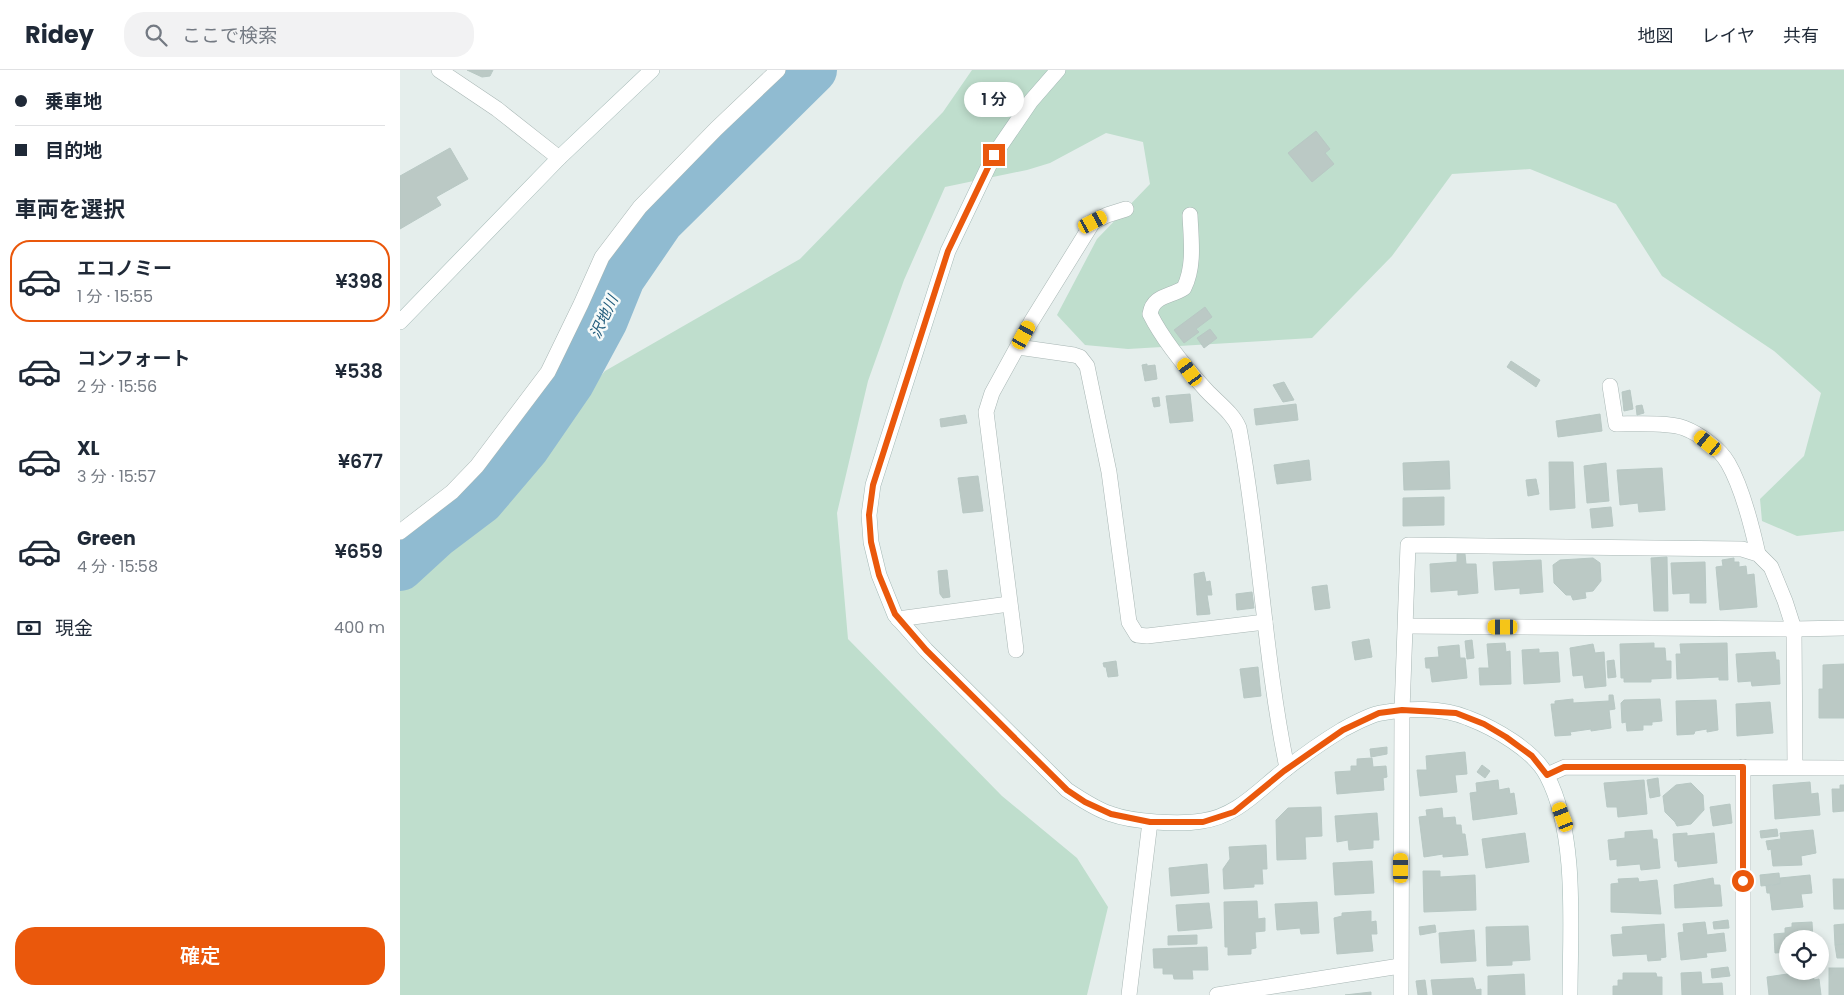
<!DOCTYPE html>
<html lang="ja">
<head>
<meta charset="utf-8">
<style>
  :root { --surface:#fff; --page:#f2f2f3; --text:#1f2937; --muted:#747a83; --line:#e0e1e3; --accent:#ea580c }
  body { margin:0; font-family:Poppins,"Noto Sans JP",sans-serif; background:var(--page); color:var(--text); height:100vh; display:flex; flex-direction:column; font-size:19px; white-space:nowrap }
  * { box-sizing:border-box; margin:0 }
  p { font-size:16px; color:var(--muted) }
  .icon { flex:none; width:28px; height:28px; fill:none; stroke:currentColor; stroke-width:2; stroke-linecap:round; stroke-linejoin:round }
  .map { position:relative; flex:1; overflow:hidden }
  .drawer { display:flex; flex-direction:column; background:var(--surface); width:400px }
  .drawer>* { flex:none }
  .guide { display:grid; align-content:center; height:110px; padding:0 15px; background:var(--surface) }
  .tools { position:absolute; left:1379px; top:860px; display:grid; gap:10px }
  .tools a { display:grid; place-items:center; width:50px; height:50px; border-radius:50%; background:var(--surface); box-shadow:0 2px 8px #0003; font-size:25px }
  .end { position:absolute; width:22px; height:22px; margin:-11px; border:6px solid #ea580c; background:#fff; box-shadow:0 0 0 2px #fff }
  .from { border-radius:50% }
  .bubble { position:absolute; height:35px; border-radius:18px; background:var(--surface); box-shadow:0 2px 8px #0003; font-size:16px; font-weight:600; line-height:35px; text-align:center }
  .car { position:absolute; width:15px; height:30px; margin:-15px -8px; border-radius:6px; box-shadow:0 0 4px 1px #0007; background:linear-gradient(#f5c518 24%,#345 0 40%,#f5c518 0 76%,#345 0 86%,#f5c518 0) }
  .guide b { display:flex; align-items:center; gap:18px; height:48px; font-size:19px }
  .guide b+b { border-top:1px solid var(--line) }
  .guide i { width:12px; height:12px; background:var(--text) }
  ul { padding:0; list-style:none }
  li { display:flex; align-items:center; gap:15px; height:82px; margin:0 10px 8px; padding:0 5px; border:2px solid transparent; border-radius:20px }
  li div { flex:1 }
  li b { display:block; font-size:19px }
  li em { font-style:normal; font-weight:600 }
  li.current { border-color:var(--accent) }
  li>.icon { width:45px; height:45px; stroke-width:1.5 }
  h2 { padding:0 15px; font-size:22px; line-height:60px }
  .pay { display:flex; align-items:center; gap:12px; height:55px; padding:0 15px; font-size:19px }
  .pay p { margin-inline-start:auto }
  .button { display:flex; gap:10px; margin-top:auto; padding:10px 15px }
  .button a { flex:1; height:58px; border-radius:20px; background:var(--accent); color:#fff; font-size:20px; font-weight:600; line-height:58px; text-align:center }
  header { display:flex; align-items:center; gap:30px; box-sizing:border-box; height:70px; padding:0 25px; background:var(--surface); border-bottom:1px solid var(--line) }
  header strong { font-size:24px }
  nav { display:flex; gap:28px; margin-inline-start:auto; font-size:18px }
  .search { width:350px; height:45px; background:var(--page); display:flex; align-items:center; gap:12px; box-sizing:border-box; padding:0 18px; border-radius:20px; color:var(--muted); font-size:19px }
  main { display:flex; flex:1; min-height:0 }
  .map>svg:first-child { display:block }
  .green { fill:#bfdecd }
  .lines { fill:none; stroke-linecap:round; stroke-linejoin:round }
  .river { stroke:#90bbd1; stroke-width:48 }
  .building { fill:#bbc9c5; stroke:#b8c8c4 }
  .street-casing { stroke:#a8b6b4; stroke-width:16 }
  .secondary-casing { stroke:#a4b9b6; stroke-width:16 }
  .street { stroke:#fff; stroke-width:15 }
  .secondary { stroke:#fff; stroke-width:15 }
  .route { stroke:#ea580c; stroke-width:6 }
  .labels { text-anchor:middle; stroke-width:5; stroke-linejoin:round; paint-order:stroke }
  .water-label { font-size:15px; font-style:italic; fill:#205b7b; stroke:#f6faf9 }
</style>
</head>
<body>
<header>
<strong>Ridey</strong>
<div class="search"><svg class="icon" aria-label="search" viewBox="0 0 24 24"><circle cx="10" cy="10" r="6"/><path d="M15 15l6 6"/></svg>ここで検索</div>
<nav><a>地図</a><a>レイヤ</a><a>共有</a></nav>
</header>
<main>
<section class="drawer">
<div class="guide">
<b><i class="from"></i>乗車地</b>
<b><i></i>目的地</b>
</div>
<h2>車両を選択</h2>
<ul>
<li class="current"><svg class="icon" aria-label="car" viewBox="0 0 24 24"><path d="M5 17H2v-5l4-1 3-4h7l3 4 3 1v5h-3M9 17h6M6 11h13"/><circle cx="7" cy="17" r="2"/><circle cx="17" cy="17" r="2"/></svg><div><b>エコノミー</b><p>1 分 · 15:55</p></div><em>¥398</em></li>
<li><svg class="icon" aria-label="car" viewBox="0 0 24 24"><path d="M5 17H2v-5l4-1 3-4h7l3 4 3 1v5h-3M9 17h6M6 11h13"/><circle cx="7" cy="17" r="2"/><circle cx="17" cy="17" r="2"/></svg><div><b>コンフォート</b><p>2 分 · 15:56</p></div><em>¥538</em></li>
<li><svg class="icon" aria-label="car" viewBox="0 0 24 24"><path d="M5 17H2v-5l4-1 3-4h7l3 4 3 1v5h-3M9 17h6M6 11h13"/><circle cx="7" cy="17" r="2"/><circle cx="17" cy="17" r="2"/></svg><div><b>XL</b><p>3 分 · 15:57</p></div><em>¥677</em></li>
<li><svg class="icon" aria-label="car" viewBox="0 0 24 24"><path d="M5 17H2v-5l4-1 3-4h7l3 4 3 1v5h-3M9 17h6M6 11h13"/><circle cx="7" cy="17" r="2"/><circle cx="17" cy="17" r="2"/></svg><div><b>Green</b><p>4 分 · 15:58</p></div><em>¥659</em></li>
</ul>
<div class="pay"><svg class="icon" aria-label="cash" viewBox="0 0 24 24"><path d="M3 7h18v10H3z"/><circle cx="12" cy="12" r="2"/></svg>現金<p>400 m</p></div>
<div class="button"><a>確定</a></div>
</section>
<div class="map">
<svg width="1444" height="925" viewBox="0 0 1444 925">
  <rect width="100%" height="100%" fill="#e5eeec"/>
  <polygon class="green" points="572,0 1444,0 1444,461 1397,466 1362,451 1360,429 1404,386 1421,323 1374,281 1262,206 1216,134 1130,99 1052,104 992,186 912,268 728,279 685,275 657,245 697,169 750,114 743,72 706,63 650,93 627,100 545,117 504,210 468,311 437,443 448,569 602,726 677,788 708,837 687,925 0,925 0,509 93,431 205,301 400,189 543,42"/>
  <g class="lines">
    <polyline class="river" points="0,497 36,464 81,430 126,377 170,313 204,250 221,208 260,151 413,0"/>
  </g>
  <g class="building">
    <polygon points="67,0 93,0 90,6 82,7"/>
    <polygon points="916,61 930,79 925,83 934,94 912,112 888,83"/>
    <polygon points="50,78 68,109 36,127 41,135 0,159 0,106"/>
    <polygon points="805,237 812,247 796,259 799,262 784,273 774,260"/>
    <polygon points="810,259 817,268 804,278 797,268"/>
    <polygon points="1111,291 1140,310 1136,317 1107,297"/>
    <polygon points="747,294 747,296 755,295 757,309 745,311 742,295"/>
    <polygon points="884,312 894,330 883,332 873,315"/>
    <polygon points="1230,320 1233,339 1224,341 1222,322"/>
    <polygon points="790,324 793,351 770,353 766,326"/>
    <polygon points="759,327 760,336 754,337 752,328"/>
    <polygon points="896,334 898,350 856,355 854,339"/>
    <polygon points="1242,335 1244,343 1237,345 1236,336"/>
    <polygon points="1200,344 1202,361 1158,367 1156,351"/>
    <polygon points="565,345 567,353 541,357 540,349"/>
    <polygon points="909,390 911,410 877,414 874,395"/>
    <polygon points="1049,391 1050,419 1004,420 1003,393"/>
    <polygon points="1149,392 1173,392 1175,438 1150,440"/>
    <polygon points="1206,393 1209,431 1187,433 1184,396"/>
    <polygon points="1262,398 1265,440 1239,442 1238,433 1220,435 1217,400"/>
    <polygon points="578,406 583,441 563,443 558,408"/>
    <polygon points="1136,409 1139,424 1128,426 1126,410"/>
    <polygon points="1044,427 1044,455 1003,456 1003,428"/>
    <polygon points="1211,437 1213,456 1192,458 1190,439"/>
    <polygon points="1057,484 1065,484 1066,494 1076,494 1078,523 1058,525 1058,520 1031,522 1030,494 1057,492"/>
    <polygon points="1267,487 1268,541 1254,541 1251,488"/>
    <polygon points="1193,488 1200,493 1201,511 1193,521 1185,522 1186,528 1173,530 1171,525 1166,525 1154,513 1153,495 1160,490"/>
    <polygon points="1334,488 1334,492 1339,492 1339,497 1346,496 1347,505 1354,504 1357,537 1320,540 1316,497 1323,496 1322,490"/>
    <polygon points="1141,490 1143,522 1120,524 1120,518 1095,520 1093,492"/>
    <polygon points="1305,492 1306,533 1290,533 1290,523 1273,524 1271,493"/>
    <polygon points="547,500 550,527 543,528 540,524 538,501"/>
    <polygon points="804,502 806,512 810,511 812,525 807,525 810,544 797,545 794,504"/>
    <polygon points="927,515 930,538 915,540 912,517"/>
    <polygon points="852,522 854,538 837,540 836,524"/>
    <polygon points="969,569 972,587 955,590 952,572"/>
    <polygon points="1072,570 1074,588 1067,589 1065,571"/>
    <polygon points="1105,573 1106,582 1110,581 1111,614 1080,615 1079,598 1089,598 1087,574"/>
    <polygon points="1254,573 1254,578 1265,578 1266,591 1271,591 1271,608 1251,609 1251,612 1224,612 1224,608 1221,608 1220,574"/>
    <polygon points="1327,573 1328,610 1319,610 1319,607 1277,609 1276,584 1281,584 1280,574"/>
    <polygon points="1193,574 1195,583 1204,582 1206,616 1185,618 1183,605 1173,606 1170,578"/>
    <polygon points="1059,575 1060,588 1065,588 1067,608 1032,612 1030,598 1026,598 1025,588 1039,587 1038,577"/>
    <polygon points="1139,579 1139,583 1158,582 1160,612 1124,614 1122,580"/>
    <polygon points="1375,582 1376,590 1379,590 1380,614 1352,616 1351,611 1338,612 1336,584"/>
    <polygon points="1214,590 1216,607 1208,608 1207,591"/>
    <polygon points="716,591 718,606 708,607 706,597 704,597 703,593"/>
    <polygon points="1444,594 1444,648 1419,648 1419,619 1423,619 1423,595"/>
    <polygon points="858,597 861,626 844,628 840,599"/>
    <polygon points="1209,625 1213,625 1215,639 1209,640 1211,658 1191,661 1191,659 1170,662 1171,665 1155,666 1151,634 1155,634 1155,631 1173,629 1173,633 1209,631"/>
    <polygon points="1260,629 1262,651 1252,652 1252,655 1243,655 1243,660 1227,661 1226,652 1222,653 1221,633 1224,630"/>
    <polygon points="1316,630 1318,660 1307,662 1307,659 1295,661 1294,664 1277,665 1276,631"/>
    <polygon points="1370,632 1373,663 1337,666 1336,634"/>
    <polygon points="987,677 987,684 971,687 970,679"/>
    <polygon points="1065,682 1067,704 1055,705 1057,722 1020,726 1017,700 1027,700 1026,686"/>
    <polygon points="972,688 973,697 986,696 987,707 983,708 984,720 937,724 935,702 951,701 951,696 957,696 957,689"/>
    <polygon points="1082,695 1090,701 1085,708 1077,702"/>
    <polygon points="1258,708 1260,726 1250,728 1247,710"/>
    <polygon points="1098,710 1099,720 1109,718 1110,724 1114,723 1117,744 1073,750 1070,723 1077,722 1076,713"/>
    <polygon points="1244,710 1247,744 1218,747 1217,737 1207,737 1204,713"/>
    <polygon points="1410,712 1411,724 1418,723 1420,745 1375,749 1373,715"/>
    <polygon points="1291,713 1303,725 1304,740 1291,754 1277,756 1275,752 1265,742 1263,726 1276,715"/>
    <polygon points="1440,715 1444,715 1444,741 1433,742 1432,719 1440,719"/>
    <polygon points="1330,734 1332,753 1313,756 1310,737"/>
    <polygon points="921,737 922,766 905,767 906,789 877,790 876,750 888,738"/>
    <polygon points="1042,738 1043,748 1055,747 1056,755 1061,755 1062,764 1065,764 1068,785 1043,787 1043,784 1024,787 1019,747 1027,746 1026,740"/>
    <polygon points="977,743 979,770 973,770 973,778 949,780 948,770 937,772 935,746"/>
    <polygon points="1377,759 1378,766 1361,768 1360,761"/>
    <polygon points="1252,760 1253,769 1257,769 1260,798 1241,800 1240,794 1217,796 1217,789 1210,790 1208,770 1225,768 1225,762"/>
    <polygon points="1413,760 1416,783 1401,786 1402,795 1373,796 1371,779 1368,780 1366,771 1381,769 1380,763"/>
    <polygon points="1125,763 1129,792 1086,798 1082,769"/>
    <polygon points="1287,763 1287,766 1314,763 1317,793 1278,797 1277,791 1275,791 1273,764"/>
    <polygon points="866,775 867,799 862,799 863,814 854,814 854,817 824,819 823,799 830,789 829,777"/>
    <polygon points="972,791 974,823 935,825 933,793"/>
    <polygon points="807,794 809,823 771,826 769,798"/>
    <polygon points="1023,801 1040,801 1040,807 1075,805 1076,840 1024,842"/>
    <polygon points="1379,803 1380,814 1361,816 1360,805"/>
    <polygon points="1410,805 1412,823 1401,824 1403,837 1372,840 1370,823 1367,823 1366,816 1380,814 1380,808"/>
    <polygon points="1238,808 1239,812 1257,810 1261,844 1211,842 1211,814 1219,813 1218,809"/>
    <polygon points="1313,808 1314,815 1320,815 1322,836 1275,838 1274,815"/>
    <polygon points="1433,809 1444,809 1444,839 1434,839"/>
    <polygon points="857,831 858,849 865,848 865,861 855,862 856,878 851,879 851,884 828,885 828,877 825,877 824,832"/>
    <polygon points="917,832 919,863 901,864 900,858 877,860 875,834"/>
    <polygon points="809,833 812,858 778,861 776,835"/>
    <polygon points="971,841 971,852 976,851 977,864 971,864 973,881 937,884 934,848 942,846 942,843"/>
    <polygon points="1328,850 1329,858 1314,859 1313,852"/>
    <polygon points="1305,852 1307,865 1324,863 1326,881 1306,883 1307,887 1281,890 1278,863 1284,862 1283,854"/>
    <polygon points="1412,852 1413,869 1388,869 1388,882 1375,883 1374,864 1385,863 1385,858 1392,857 1392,853"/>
    <polygon points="1264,854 1266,887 1260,888 1261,890 1248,891 1247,884 1213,886 1211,865 1223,864 1222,857"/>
    <polygon points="1444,854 1444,874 1435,875 1434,855"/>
    <polygon points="1035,855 1036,862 1020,865 1019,857"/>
    <polygon points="1128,856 1130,890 1112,891 1112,895 1087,896 1086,857"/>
    <polygon points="1074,860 1076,891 1041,893 1039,863"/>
    <polygon points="797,865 797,874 768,875 768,866"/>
    <polygon points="1444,874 1444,888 1437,888 1435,875"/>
    <polygon points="807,877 808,900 792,900 793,909 774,909 773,904 763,904 763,898 754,898 753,879"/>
    <polygon points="1328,897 1330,906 1312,908 1311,899"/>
    <rect x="1429" y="898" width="15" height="27"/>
    <polygon points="1394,901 1413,901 1414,910 1419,909 1421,925 1369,925 1367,907 1394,903"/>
    <polygon points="1301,902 1302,914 1322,913 1323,925 1282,925 1281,903"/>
    <polygon points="1223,903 1256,903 1257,907 1262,907 1262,925 1213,925 1213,916 1218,916 1218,910 1223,910"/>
    <polygon points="1124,904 1125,925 1088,925 1088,906"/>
    <polygon points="1073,908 1076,920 1081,919 1081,925 1033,925 1031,910"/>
    <polygon points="1025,910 1027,925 1018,925 1016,911"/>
    <polygon points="971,922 971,925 945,925"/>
  </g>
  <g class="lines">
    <defs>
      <g id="street">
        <polyline points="39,0 97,39 159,88"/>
        <path d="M790 145C791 169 795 196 784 218 770 227 753 225 750 244 764 272 786 298 806 320 817 332 833 343 839 358 860 471 864 586 887 698"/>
        <polyline points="618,277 674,285 680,287 687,296 709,402 729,552 737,565 747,566 865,552"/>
        <path d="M1210 316 1216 354C1234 354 1268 352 1284 358 1300 364 1320 379 1328 393 1342 417 1352 457 1358 484"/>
        <polyline points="0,462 52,422 77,396 148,302 181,234 202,187 240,137 316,59 378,0"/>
        <polyline points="498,549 609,534"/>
        <polyline points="1006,556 1394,559 1444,558"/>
        <polyline points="616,580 586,342 592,323 631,252 693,152 707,145 726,139"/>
        <polyline points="1343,697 1343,925"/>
        <polyline points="1147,705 1165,697 1444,698"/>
        <polyline points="729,925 750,752"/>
        <polyline points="817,925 1000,896"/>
        <polyline points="1001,925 1002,641 1008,475 1342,479 1358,484 1371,497 1385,531 1394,559 1395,697"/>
      </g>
      <g id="secondary">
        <path d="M658 0 631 31 594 85 548 181 473 415 469 445 471 472 479 505 495 545 526 580 667 720C681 729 695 739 711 744 733 752 779 755 802 751 835 747 858 721 882 702 901 687 922 672 942 660 953 654 969 645 981 643 1008 638 1042 637 1068 648 1094 658 1134 680 1147 706 1178 765 1170 859 1170 925"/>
        <polyline points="0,252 159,88 252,0"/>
      </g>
    </defs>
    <use href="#street" class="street-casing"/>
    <use href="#secondary" class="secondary-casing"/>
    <use href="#street" class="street"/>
    <use href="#secondary" class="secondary"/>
  </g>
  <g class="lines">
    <polyline class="route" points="594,85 548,181 473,415 469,445 471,472 479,505 495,544 526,580 667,720 685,732 711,744 750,752 803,752 834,742 884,701 943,660 979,643 1002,640 1056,643 1084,654 1106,667 1132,686 1147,705 1164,697 1343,697 1343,811"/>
  </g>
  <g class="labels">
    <g class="water-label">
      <text transform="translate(204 247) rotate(-65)" y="5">沢地川</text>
    </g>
  </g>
</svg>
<div class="tools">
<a><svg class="icon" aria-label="locate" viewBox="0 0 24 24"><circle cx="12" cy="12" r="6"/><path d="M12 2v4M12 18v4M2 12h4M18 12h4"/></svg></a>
</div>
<i class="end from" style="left:1343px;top:811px"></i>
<i class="end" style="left:594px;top:85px"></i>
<div class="bubble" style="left:564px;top:12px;width:60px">1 分</div>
<i class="car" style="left:693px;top:152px;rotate:62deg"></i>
<i class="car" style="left:624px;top:265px;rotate:29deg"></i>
<i class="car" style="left:790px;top:302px;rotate:324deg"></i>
<i class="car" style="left:1308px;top:373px;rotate:309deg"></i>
<i class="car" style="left:1103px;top:557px;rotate:270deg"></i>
<i class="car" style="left:1163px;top:747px;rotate:339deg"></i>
<i class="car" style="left:1001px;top:798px;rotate:0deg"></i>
</div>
</main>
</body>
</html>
